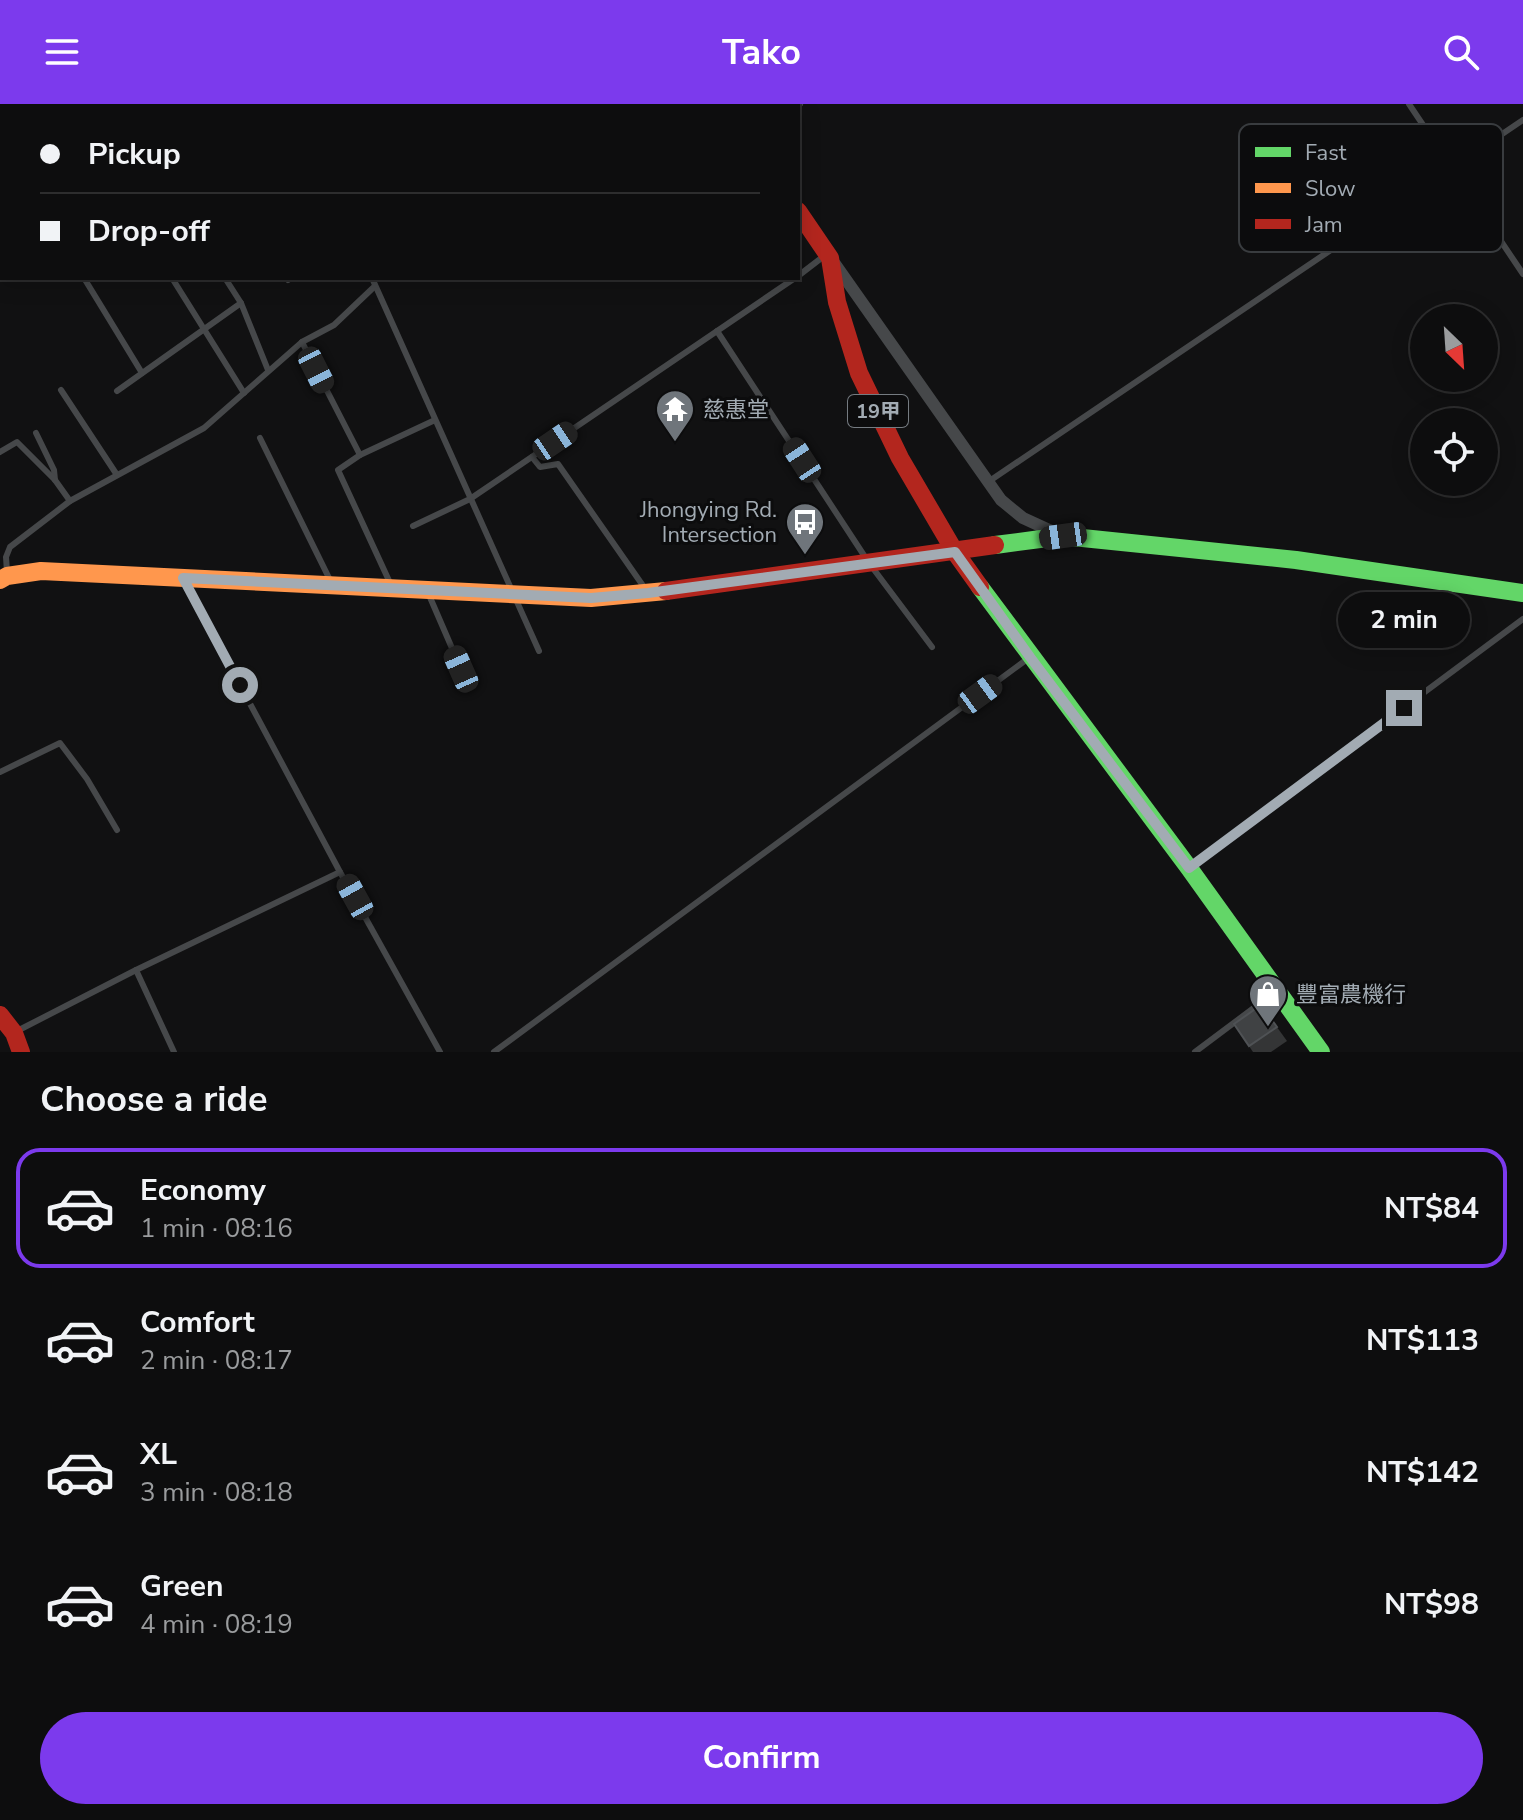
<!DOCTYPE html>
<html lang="en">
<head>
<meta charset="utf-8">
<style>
  :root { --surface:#0d0d0e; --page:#161617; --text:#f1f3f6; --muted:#9a9c9e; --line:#2d2d2e; --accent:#7c3aed }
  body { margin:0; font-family:"Nunito Sans","Noto Sans TC",sans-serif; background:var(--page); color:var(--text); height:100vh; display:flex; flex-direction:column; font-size:30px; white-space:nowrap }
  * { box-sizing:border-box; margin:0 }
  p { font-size:26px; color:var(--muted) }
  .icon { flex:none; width:44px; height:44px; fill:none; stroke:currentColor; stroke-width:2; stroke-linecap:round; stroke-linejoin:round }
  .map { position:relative; height:948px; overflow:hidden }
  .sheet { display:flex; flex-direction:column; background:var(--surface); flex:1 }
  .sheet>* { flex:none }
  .top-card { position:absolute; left:0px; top:0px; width:800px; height:176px; box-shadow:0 4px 20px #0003,0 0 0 2px var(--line); display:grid; align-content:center; height:176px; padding:0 40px; background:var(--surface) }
  .needle { width:52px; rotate:155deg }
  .fabs { position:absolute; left:1410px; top:200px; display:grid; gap:16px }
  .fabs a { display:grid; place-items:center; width:88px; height:88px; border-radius:50%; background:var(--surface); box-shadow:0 4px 20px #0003,0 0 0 2px var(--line); font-size:40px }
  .end { position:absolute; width:36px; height:36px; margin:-18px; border:10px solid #a2abb3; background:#111; box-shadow:0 0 0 4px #111 }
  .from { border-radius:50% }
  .bubble { position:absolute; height:56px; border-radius:28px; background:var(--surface); box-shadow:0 4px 20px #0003,0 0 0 2px var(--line); font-size:26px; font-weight:700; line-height:56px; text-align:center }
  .car { position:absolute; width:24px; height:48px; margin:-24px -12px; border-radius:10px; box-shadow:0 0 6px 2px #0007; background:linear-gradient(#222 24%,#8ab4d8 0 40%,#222 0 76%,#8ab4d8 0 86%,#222 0) }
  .top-card b { display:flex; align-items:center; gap:28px; height:76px; font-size:30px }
  .top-card b+b { border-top:2px solid var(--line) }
  .top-card i { width:20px; height:20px; background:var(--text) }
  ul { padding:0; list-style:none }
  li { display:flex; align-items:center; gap:24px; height:120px; margin:0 16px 12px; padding:0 24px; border:4px solid transparent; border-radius:24px }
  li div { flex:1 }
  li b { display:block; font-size:30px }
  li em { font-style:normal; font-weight:700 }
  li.current { border-color:var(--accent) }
  li>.icon { width:72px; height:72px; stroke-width:1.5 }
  h2 { padding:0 40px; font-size:36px; line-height:96px }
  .button { display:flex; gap:16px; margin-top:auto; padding:16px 40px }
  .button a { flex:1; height:92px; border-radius:48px; background:var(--accent); color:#fff; font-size:32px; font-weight:700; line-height:92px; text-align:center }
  header { display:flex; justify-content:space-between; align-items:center; height:104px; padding:0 40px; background:var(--accent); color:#fff; font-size:36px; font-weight:700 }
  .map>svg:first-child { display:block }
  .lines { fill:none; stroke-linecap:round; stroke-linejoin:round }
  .lane { stroke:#46484a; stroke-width:6 }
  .street { stroke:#46484a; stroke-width:12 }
  .fast { stroke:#63d668; stroke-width:18 }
  .slow { stroke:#ff974d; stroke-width:18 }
  .jam { stroke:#b3261e; stroke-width:18 }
  .wall { fill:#343536 }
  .building { fill:#404244; stroke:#4f5255; stroke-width:2 }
  .route { stroke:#a2abb3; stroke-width:10 }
  .labels { text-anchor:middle; stroke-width:6; stroke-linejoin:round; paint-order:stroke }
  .shield { fill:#0c0c0d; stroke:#757b81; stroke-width:2 }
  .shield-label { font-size:20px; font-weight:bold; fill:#a2abb3 }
  .poi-label { font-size:22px; fill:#a2abb3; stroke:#0c0c0d; text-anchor:start }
  .key { fill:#0c0c0d; stroke:#393c3f; stroke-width:2 }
  .key-label { font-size:22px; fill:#a2abb3 }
</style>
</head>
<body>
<header><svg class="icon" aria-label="menu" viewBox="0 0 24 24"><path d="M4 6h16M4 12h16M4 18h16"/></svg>Tako<svg class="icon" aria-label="search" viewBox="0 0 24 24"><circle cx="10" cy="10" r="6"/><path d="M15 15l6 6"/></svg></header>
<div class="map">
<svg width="1523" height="948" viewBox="0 0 1523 948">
  <rect width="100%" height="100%" fill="#111112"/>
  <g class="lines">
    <g class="lane">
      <polyline points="114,0 115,2"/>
      <polyline points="288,0 289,2"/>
      <polyline points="1409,0 1523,170"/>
      <polyline points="245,2 248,0"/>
      <polyline points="797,2 800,0"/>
      <polyline points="0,23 2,26"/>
      <polyline points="798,172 824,152"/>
      <polyline points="84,174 142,269"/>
      <polyline points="172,174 244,289"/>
      <polyline points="225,174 241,199 268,266"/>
      <polyline points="372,174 539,547"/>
      <polyline points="288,176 291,174"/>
      <polyline points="717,227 869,459 932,543"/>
      <polyline points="302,238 360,351 338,366 391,481"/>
      <polyline points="61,286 117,371"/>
      <polyline points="117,287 241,199"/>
      <polyline points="36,329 54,366 55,376"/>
      <polyline points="260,334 331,478"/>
      <polyline points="0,348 17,338 55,376 70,397"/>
      <polyline points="360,351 435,316"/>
      <polyline points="532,353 540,363 558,360 646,486"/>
      <polyline points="988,378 1523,16"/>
      <polyline points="413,422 470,395 795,174"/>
      <polyline points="7,468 6,453 10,443 70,397 204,324 302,238 334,221 375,182"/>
      <polyline points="185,478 340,768"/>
      <polyline points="429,491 461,565"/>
      <polyline points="0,668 60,639 87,675 117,726"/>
      <polyline points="1192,761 1523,515"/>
      <polyline points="136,866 174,948"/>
      <polyline points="17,927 136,866 340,768 440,948"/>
      <polyline points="494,948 1026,556"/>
      <polyline points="1195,948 1275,888"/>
    </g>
    <polyline class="street" points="835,160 1001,396 1023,414 1060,431"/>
    <g class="fast">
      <polyline points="144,2 147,0"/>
      <polyline points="995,441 1063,432 1296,456 1523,489"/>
      <polyline points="980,483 1189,764 1321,948"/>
    </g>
    <g class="slow">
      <polyline points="725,0 726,2"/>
      <polyline points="0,95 2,94"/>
      <polyline points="0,476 7,472 41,467 591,494 666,487"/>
    </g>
    <g class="jam">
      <polyline points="798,107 830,154 837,198 859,269 900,354 955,448 980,483"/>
      <polyline points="666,487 995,441"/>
      <polyline points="0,911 14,929 21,948"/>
    </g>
  </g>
  <polygon class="wall" points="1261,901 1287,937 1271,948 1253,948 1234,920"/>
  <polygon class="building" points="1261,901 1277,923 1249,942 1234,920"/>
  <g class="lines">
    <polyline class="route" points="240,581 183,474 591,494 648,489 955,448 1030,553 1189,764 1404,604"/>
  </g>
  <defs>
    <symbol id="temple-pin" viewBox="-11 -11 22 30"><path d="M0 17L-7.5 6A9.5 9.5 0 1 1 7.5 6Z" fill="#6f757b" stroke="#0c0c0d"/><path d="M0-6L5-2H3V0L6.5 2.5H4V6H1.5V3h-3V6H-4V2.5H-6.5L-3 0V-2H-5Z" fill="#fff"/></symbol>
    <symbol id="bus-pin" viewBox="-11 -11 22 30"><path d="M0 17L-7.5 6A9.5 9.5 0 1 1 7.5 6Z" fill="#6f757b" stroke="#0c0c0d"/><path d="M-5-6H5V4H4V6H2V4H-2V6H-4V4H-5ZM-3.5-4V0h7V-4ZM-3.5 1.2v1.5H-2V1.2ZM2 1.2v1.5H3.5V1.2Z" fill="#fff"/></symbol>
    <symbol id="shop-pin" viewBox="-11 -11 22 30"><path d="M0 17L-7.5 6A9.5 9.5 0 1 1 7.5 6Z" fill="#6f757b" stroke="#0c0c0d"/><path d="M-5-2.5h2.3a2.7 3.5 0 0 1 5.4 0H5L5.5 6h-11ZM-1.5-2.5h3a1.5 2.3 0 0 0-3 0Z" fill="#fff"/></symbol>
  </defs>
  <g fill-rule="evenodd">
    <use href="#temple-pin" x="653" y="283" width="44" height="60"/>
    <use href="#bus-pin" x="783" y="396" width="44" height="60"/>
    <use href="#shop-pin" x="1246" y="868" width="44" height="60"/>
  </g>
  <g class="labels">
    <rect class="shield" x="848" y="291" width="60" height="32" rx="6"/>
    <g class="shield-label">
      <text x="878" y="314">19甲</text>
    </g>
    <g class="poi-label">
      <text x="703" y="313">慈惠堂</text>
      <text x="777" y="413" text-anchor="end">Jhongying Rd.<tspan x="777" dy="25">Intersection</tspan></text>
      <text x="1296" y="898">豐富農機行</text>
    </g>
  </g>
  <rect x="1239" y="20" width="264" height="128" rx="12" class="key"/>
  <rect x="1255" y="43" width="36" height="10" fill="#63d668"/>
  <rect x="1255" y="79" width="36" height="10" fill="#ff974d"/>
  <rect x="1255" y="115" width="36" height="10" fill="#b3261e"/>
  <g class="key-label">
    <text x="1305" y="56">Fast</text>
    <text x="1305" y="92">Slow</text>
    <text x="1305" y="128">Jam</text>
  </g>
</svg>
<div class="fabs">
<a><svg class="needle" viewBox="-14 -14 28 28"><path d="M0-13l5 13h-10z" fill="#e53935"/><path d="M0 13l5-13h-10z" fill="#9a9c9e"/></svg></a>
<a><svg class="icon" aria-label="locate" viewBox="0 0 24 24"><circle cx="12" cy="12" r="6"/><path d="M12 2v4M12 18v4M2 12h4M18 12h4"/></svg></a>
</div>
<i class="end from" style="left:240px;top:581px"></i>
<i class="end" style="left:1404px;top:604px"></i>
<div class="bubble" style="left:1338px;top:488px;width:132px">2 min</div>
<i class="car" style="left:316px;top:266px;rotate:153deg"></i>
<i class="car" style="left:555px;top:337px;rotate:56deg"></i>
<i class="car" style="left:802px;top:356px;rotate:327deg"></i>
<i class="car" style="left:1063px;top:432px;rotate:262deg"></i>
<i class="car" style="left:461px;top:565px;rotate:336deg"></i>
<i class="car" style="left:980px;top:590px;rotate:54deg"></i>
<i class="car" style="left:355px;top:793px;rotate:331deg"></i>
<div class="top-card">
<b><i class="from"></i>Pickup</b>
<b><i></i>Drop-off</b>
</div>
</div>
<section class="sheet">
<h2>Choose a ride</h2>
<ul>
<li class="current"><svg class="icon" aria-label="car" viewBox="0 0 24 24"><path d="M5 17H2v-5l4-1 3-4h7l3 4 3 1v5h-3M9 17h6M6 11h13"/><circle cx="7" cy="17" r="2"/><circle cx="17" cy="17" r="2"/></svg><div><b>Economy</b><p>1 min · 08:16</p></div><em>NT$84</em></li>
<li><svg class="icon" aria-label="car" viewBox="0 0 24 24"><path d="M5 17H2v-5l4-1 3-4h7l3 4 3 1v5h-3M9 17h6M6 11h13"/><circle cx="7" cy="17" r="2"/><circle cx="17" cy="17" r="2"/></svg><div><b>Comfort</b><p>2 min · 08:17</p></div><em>NT$113</em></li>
<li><svg class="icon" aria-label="car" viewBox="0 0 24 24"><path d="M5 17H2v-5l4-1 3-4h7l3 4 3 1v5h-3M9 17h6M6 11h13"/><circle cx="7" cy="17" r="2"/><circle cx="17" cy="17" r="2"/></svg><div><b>XL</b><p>3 min · 08:18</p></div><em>NT$142</em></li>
<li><svg class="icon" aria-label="car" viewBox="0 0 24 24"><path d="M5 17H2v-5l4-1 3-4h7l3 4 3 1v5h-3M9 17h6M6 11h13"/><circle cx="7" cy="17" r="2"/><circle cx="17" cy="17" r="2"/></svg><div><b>Green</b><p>4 min · 08:19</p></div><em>NT$98</em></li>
</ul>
<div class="button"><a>Confirm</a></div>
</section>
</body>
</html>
